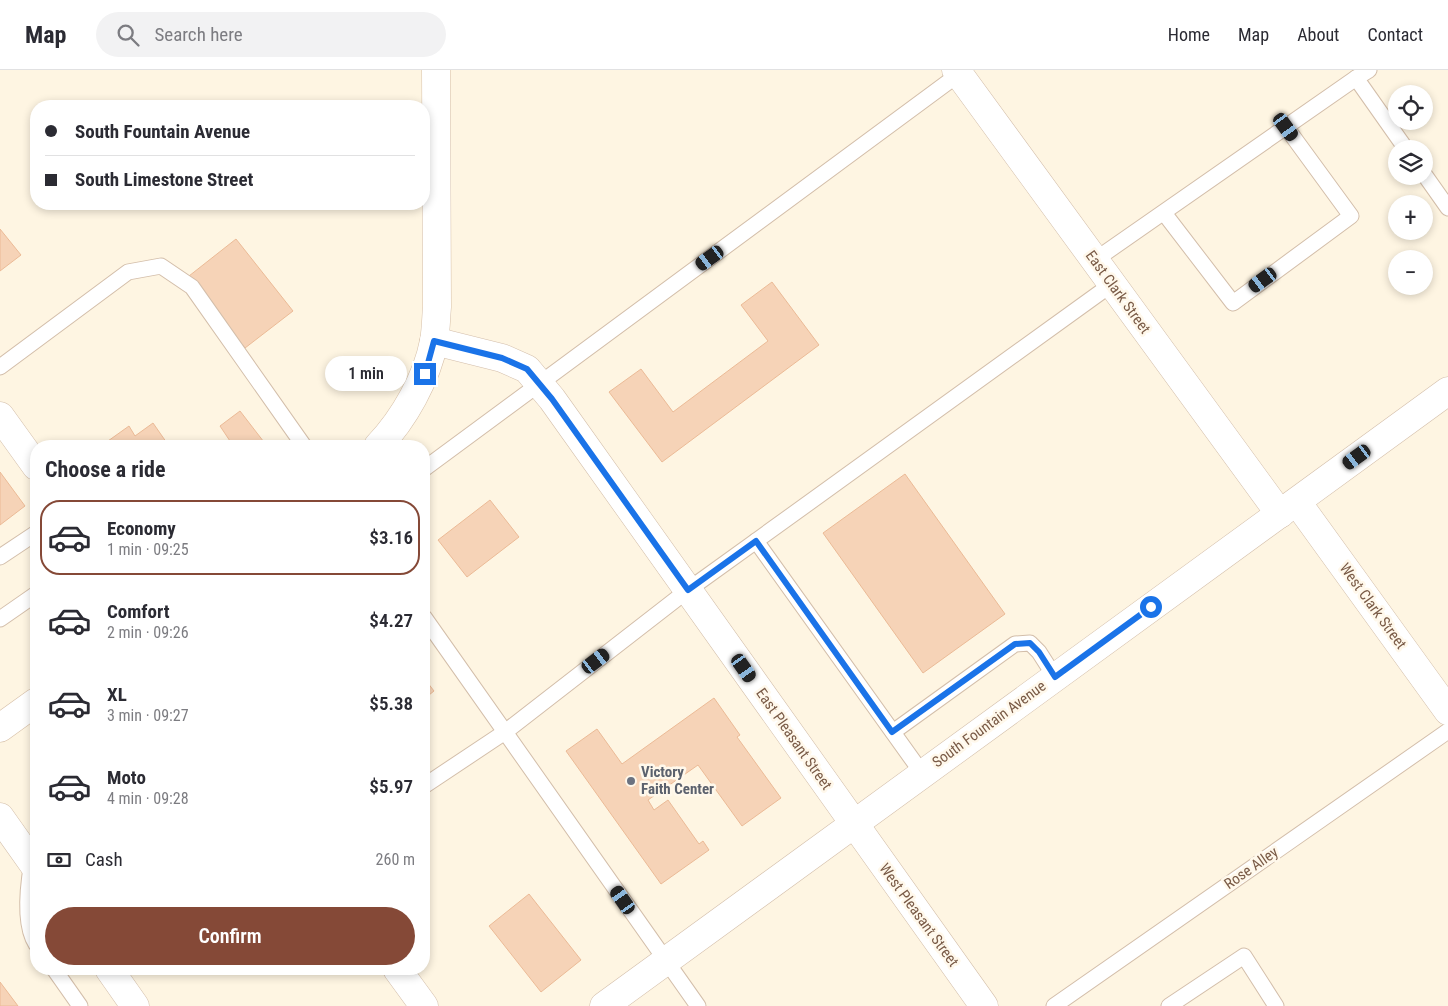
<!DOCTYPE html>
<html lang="en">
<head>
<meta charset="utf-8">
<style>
  :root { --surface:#fff; --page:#f2f2f3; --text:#2b2b33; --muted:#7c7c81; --line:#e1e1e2; --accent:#854937 }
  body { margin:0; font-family:"Roboto Condensed",sans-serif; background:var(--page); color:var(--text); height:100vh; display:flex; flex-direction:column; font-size:19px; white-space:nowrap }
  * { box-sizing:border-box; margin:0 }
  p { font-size:16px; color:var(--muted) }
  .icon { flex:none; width:28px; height:28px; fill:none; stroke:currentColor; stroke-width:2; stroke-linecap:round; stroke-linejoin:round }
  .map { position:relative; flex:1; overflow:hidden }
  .details { position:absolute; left:30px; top:370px; width:400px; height:535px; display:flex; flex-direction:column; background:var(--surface); border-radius:20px; box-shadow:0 2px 8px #0003 }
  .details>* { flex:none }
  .banner { position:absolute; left:30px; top:30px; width:400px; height:110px; border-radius:20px; box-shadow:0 2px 8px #0003; display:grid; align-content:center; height:110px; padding:0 15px; background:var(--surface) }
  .fabs { position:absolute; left:1388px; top:15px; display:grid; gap:10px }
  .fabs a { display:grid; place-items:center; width:45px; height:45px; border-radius:50%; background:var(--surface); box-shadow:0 2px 8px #0003; font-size:25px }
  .end { position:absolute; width:22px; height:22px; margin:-11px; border:6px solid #1a73e8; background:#fff; box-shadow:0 0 0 2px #fff }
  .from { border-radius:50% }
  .bubble { position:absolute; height:35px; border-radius:18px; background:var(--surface); box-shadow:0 2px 8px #0003; font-size:16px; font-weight:600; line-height:35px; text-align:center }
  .car { position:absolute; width:15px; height:30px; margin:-15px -8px; border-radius:6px; box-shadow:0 0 4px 1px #0007; background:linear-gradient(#222 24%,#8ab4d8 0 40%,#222 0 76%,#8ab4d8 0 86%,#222 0) }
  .banner b { display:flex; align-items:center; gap:18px; height:48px; font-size:19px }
  .banner b+b { border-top:1px solid var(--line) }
  .banner i { width:12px; height:12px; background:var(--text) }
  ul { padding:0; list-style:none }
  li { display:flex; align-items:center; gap:15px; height:75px; margin:0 10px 8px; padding:0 5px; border:2px solid transparent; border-radius:20px }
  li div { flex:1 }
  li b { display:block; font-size:19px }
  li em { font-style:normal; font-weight:600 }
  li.selected { border-color:var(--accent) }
  li>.icon { width:45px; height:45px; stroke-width:1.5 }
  h2 { padding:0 15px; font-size:22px; line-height:60px }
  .pay { display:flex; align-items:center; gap:12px; height:55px; padding:0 15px; font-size:19px }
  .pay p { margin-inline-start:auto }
  .action { display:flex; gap:10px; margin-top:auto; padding:10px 15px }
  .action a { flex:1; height:58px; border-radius:30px; background:var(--accent); color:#fff; font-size:20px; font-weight:600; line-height:58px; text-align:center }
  header { display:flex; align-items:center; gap:30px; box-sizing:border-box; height:70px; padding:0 25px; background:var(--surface); border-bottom:1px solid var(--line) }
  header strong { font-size:24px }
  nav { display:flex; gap:28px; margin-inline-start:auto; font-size:18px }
  .search { width:350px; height:45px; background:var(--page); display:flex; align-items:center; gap:12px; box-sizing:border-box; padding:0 18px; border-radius:28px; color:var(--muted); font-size:19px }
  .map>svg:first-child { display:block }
  .building { fill:#f6d3b7; stroke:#ebba96 }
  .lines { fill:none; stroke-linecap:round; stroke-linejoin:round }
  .service-casing { stroke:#d3beaa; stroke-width:17 }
  .minor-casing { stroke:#d3beaa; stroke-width:29 }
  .tertiary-casing { stroke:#d3beaa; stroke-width:29 }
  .secondary-casing { stroke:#d6bfa7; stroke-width:29 }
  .service { stroke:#fff; stroke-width:15 }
  .minor { stroke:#fff; stroke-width:28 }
  .tertiary { stroke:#fff; stroke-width:28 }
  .secondary { stroke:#fff; stroke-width:28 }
  .route { stroke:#1a73e8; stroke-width:6 }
  .worship-dot { fill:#6b7280; stroke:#fff8eb; stroke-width:2 }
  .labels { text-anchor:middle; stroke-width:5; stroke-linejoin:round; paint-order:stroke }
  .street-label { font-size:15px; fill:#795a46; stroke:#fff8eb }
  .worship-label { font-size:15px; font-weight:bold; fill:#5b616d; stroke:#fff8eb; text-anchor:start }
</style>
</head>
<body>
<header>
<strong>Map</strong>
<div class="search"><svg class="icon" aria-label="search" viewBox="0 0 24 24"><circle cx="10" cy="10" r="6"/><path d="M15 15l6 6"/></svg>Search here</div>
<nav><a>Home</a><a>Map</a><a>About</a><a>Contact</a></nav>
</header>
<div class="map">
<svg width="1448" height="936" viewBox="0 0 1448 936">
  <rect width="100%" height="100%" fill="#fef5e2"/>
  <g class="building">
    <polygon points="0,159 21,185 0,201"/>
    <polygon points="236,169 293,241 245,278 189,206"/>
    <polygon points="772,212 819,275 662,392 609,322 641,299 673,342 768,271 741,235"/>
    <polygon points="240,341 267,376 223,376 230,371 220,356"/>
    <polygon points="153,353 169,376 101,376 129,356 135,366"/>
    <polygon points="0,402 25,436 0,455"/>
    <polygon points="905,404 1005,544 923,603 823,463"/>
    <polygon points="490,430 519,467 467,507 438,470"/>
    <polygon points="424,608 434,621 424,629"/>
    <polygon points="714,628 740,665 737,667 781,728 742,756 698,695 648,730 654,740 668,730 699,774 703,771 709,780 661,814 566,681 597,659 622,694"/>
    <polygon points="529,824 581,890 541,922 489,856"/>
    <polygon points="0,912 18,936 0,936"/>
  </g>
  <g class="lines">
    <defs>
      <g id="service">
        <polyline points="1356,8 1406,79"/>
        <polyline points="1424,104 1448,138"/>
        <polyline points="1164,143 1233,233 1351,146 1286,57"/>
        <polyline points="1095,190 1356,8 1369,0"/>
        <polyline points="0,297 128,202 161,196 192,217 304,376"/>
        <polyline points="424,399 959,4"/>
        <polyline points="756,471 922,703"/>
        <polyline points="0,487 36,463"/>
        <polyline points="424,547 698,936"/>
        <polyline points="0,549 36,524"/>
        <polyline points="893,662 1015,574 1030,573 1039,582 1055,607"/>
        <polyline points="424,716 505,662 688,520 1112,214"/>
        <path d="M32 792C28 815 23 854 36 874"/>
        <polyline points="54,899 80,936"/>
        <polyline points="1054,936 1448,661"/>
        <polyline points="1169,936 1244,886 1276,936"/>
      </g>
      <g id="minor">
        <polyline points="956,0 1280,444"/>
        <polyline points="0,346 36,396"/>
        <polyline points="1297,432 1448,641"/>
        <polyline points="0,747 36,798"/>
        <polyline points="854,754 1448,321"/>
        <polyline points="109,899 135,936"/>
        <polyline points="397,899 424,936"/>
      </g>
      <g id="tertiary">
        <polyline points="434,271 502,288 527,299 552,329 984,936"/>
        <polyline points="604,936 854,754"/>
      </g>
      <g id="secondary">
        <path d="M378 376C404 349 427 308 434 271 436 260 436 248 437 237L436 0"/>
        <polyline points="0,658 36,632"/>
      </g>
    </defs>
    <use href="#service" class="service-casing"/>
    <use href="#minor" class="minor-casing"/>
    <use href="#tertiary" class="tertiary-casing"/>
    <use href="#secondary" class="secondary-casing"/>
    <use href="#service" class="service"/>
    <use href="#minor" class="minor"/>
    <use href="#tertiary" class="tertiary"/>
    <use href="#secondary" class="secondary"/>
  </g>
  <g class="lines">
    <polyline class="route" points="425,304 434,271 502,288 527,299 552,329 688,520 756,471 892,662 1015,574 1030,573 1039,582 1055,607 1151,537"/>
  </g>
  <circle class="worship-dot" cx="631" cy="711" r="5"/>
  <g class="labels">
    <g class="street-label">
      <text transform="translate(1118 222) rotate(54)" y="5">East Clark Street</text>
      <text transform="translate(1373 536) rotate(54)" y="5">West Clark Street</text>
      <text transform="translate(989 654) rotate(-36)" y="5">South Fountain Avenue</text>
      <text transform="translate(794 669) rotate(55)" y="5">East Pleasant Street</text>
      <text transform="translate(1251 798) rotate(-35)" y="5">Rose Alley</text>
      <text transform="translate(919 845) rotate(54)" y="5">West Pleasant Street</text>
    </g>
    <g class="worship-label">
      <text x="641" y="707">Victory<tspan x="641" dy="17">Faith Center</tspan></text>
    </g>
  </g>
</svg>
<div class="fabs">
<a><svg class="icon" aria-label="locate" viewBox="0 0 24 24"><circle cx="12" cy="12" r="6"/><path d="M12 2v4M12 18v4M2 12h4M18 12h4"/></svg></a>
<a><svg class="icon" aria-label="layers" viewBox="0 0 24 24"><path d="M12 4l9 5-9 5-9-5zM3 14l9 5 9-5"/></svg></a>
<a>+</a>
<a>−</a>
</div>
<i class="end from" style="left:1151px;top:537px"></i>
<i class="end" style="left:425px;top:304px"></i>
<div class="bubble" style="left:325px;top:286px;width:82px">1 min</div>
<i class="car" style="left:1286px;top:57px;rotate:144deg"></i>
<i class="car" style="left:710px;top:188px;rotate:234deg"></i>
<i class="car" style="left:1263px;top:210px;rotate:234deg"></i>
<i class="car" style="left:1357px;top:387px;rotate:234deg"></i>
<i class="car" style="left:596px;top:591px;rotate:53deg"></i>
<i class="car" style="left:744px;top:598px;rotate:145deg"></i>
<i class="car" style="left:623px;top:830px;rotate:325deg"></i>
<div class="banner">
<b><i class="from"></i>South Fountain Avenue</b>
<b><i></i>South Limestone Street</b>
</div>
<section class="details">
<h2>Choose a ride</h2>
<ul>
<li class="selected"><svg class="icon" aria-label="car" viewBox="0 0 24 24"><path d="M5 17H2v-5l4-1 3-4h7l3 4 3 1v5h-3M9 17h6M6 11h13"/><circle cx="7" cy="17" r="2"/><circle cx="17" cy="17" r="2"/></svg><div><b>Economy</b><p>1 min · 09:25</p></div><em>$3.16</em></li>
<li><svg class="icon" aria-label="car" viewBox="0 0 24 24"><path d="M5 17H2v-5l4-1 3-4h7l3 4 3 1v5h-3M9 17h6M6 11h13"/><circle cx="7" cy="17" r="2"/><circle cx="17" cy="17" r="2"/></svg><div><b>Comfort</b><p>2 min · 09:26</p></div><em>$4.27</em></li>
<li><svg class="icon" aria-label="car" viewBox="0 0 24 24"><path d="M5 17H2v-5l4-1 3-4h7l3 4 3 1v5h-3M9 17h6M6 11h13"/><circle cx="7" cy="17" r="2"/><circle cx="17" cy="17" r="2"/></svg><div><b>XL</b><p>3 min · 09:27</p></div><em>$5.38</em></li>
<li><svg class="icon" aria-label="car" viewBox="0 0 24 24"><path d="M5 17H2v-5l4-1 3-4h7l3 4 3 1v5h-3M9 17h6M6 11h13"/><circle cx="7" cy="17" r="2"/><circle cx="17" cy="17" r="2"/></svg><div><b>Moto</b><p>4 min · 09:28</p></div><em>$5.97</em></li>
</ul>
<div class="pay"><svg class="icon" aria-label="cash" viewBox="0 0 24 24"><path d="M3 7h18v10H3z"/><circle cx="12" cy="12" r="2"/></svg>Cash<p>260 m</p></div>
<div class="action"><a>Confirm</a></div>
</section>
</div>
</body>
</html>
